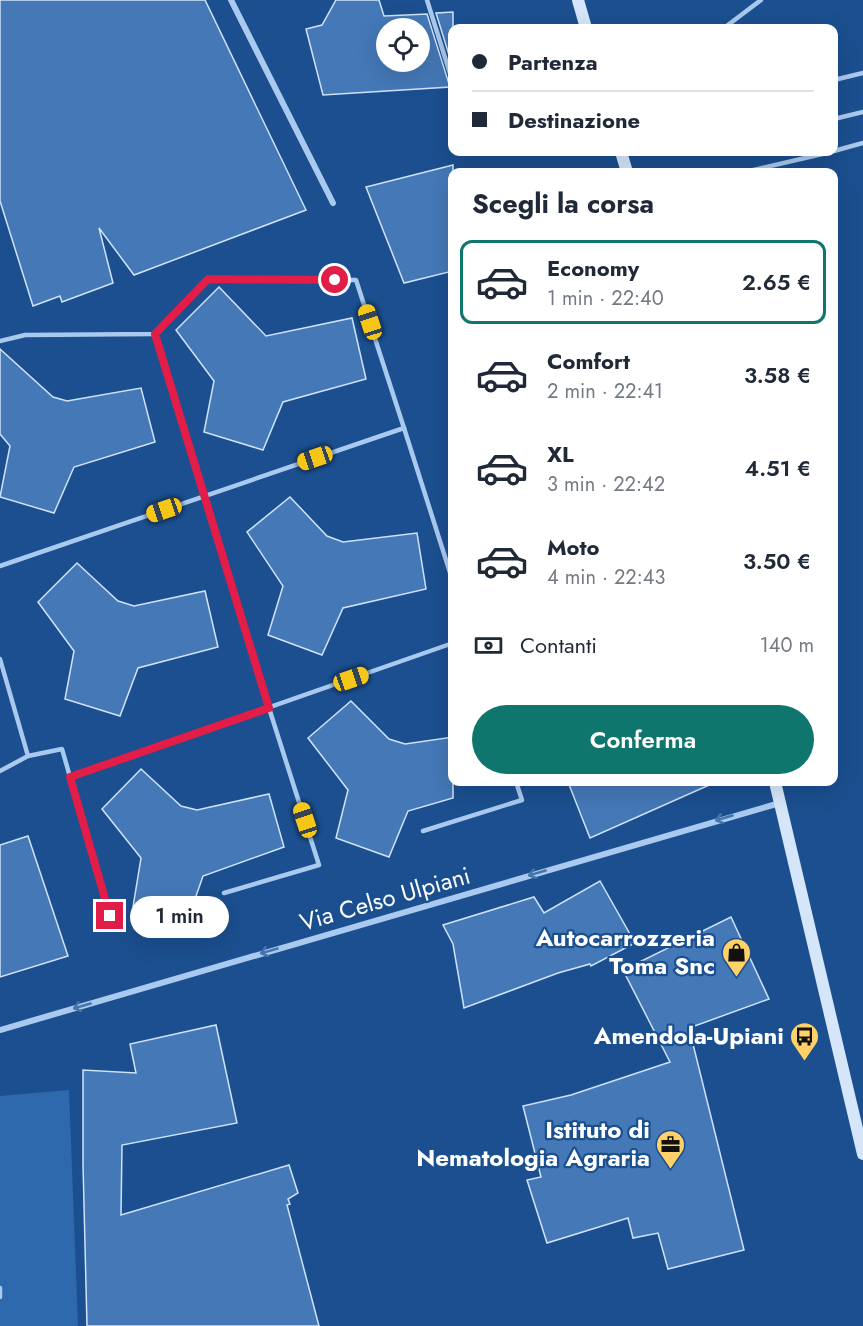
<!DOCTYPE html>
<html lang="it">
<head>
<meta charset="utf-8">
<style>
  :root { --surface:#fff; --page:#f2f2f3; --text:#1f2937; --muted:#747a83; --line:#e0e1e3; --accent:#0f766e }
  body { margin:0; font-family:Jost,sans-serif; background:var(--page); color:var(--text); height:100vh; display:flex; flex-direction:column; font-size:22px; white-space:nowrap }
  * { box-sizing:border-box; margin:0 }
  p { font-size:20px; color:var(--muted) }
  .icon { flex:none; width:33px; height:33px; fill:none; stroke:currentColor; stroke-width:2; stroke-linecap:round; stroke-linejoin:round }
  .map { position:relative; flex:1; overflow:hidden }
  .side { position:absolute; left:448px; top:168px; width:390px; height:618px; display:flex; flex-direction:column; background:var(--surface); border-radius:12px; box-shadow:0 6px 24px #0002 }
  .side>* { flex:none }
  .guide { position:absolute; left:448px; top:24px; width:390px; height:132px; border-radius:12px; box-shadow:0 6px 24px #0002; display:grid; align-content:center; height:132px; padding:0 24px; background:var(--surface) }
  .controls { position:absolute; left:376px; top:18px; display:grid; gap:12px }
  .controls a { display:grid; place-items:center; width:54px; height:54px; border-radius:50%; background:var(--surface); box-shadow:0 6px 24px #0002; font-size:30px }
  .end { position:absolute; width:27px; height:27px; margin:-14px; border:8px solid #e11d48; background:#fff; box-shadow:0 0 0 3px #fff }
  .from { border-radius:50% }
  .bubble { position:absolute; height:42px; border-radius:21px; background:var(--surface); box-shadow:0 6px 24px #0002; font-size:20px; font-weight:600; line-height:42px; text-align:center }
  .car { position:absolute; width:18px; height:36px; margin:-18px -9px; border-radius:8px; box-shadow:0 0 4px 2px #0007; background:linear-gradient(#f5c518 24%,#345 0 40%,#f5c518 0 76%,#345 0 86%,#f5c518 0) }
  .guide b { display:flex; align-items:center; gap:21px; height:57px; font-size:22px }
  .guide b+b { border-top:2px solid var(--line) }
  .guide i { width:15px; height:15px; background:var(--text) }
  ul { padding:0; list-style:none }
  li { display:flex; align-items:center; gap:18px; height:84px; margin:0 12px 9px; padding:0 12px; border:3px solid transparent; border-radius:12px }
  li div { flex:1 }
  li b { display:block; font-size:22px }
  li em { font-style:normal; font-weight:600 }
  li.on { border-color:var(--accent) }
  li>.icon { width:54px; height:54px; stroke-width:1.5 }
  h2 { padding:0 24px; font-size:27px; line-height:72px }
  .pay { display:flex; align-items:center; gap:15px; height:66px; padding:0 24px; font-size:22px }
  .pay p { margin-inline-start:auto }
  .primary-button { display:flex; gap:12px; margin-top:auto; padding:12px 24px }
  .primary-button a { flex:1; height:69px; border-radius:36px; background:var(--accent); color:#fff; font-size:24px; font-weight:600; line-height:69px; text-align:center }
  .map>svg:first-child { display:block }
  .green { fill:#2e69ad }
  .building { fill:#4478b7; stroke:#cfe3fa; stroke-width:1.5; fill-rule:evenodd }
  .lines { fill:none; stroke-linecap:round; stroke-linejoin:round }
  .service { stroke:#a9c9ee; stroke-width:4.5 }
  .minor { stroke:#a9c9ee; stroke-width:6 }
  .secondary { stroke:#d6e6fa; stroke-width:12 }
  .oneway { stroke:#4674ac }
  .route { stroke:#e11d48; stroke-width:8 }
  .labels { text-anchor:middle; stroke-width:4.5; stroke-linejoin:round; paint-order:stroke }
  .street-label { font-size:24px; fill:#fff; stroke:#1b4f8f }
  .poi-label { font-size:24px; font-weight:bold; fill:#fff; stroke:#1b4f8f; text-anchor:end }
</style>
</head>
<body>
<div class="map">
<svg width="863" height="1326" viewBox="0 0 863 1326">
  <rect width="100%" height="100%" fill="#1b4f8f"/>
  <polygon class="green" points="69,1090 78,1326 0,1326 0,1096"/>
  <g class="building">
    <polygon points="0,0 205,0 306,210 134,275 99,228 113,283 62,302 60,296 33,306 0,201"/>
    <path d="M336 0H379L384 16 427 14 450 87 323 95 306 29 322 25ZM387 28H420V62H387Z"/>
    <polygon points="453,12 453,68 436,13"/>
    <polygon points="453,165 453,271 404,283 366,187"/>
    <polygon points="219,287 266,336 352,318 366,379 283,402 263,450 204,432 214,381 176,330"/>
    <polygon points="0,349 53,397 67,401 141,388 155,442 74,467 54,513 0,497 10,446 0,434"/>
    <polygon points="290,497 327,536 343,542 417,533 426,589 343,608 322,655 268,635 283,586 247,532"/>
    <polygon points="77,563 118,601 134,606 205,591 218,647 138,668 120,716 65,699 74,651 38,602"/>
    <polygon points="351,701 389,739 405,744 453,737 453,798 408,811 389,857 336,838 348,790 308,738"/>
    <polygon points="141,769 181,806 197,810 269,794 284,847 203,876 187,922 133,907 141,858 102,809"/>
    <polygon points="568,782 716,782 590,838"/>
    <polygon points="28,836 68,956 0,977 0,845"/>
    <polygon points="600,881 635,943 591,966 590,964 558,973 464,1008 453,944 443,925 534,897 544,913"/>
    <polygon points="731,917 769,999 689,1028 744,1250 668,1269 658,1233 633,1238 628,1218 547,1243 527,1180 541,1177 523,1106 571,1095 670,1062 623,970"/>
    <polygon points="216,1025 237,1123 122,1145 121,1215 289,1165 298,1193 288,1199 290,1204 287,1205 319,1326 87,1326 83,1164 83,1070 136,1073 130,1044"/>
  </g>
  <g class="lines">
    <g class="service">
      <polyline points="427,0 453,83"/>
      <polyline points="724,28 761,0"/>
      <polyline points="834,80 863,73"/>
      <polyline points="834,119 863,112"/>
      <polyline points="834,151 863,143"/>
      <polyline points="745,172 831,152"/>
      <polyline points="155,334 269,708 319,865 224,893"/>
      <polyline points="0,341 25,335 155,334 208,279 356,280 404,428"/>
      <polyline points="0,566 404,428 453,582"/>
      <polyline points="0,659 28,756 62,749 110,916"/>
      <polyline points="0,771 28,756"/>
      <polyline points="70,777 453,643"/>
      <polyline points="423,831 522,800 516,782"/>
      <polyline points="0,1288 0,1297"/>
    </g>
    <g class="minor">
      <polyline points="231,0 333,203"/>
      <polyline points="0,1030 780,803"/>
    </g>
    <g class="secondary">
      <polyline points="578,0 586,28"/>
      <polyline points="621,152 627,172"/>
      <polyline points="775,782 863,1154"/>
    </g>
  </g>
  <defs><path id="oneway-shaft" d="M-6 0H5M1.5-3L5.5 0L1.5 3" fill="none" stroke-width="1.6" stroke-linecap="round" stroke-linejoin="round" transform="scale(1.5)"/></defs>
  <g class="oneway">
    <use href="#oneway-shaft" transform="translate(724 818) rotate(164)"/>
    <use href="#oneway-shaft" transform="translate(537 873) rotate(164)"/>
    <use href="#oneway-shaft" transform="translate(269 951) rotate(164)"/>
    <use href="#oneway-shaft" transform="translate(82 1006) rotate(164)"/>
  </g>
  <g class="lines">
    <polyline class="route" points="110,916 70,777 269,708 155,334 208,279 335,280"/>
  </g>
  <defs>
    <symbol id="shop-pin" viewBox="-11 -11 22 30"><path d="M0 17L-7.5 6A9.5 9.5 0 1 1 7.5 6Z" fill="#ffd166" stroke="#1b4f8f"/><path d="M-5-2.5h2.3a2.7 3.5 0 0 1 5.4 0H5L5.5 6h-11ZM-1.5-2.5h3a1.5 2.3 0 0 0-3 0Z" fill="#111"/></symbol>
    <symbol id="bus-pin" viewBox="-11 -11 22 30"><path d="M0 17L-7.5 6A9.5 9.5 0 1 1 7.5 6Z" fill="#ffd166" stroke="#1b4f8f"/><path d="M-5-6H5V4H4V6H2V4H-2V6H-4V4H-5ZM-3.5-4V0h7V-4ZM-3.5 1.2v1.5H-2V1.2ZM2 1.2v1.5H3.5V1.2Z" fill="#111"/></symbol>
    <symbol id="office-pin" viewBox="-11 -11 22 30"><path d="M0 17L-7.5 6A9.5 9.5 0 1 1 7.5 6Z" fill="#ffd166" stroke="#1b4f8f"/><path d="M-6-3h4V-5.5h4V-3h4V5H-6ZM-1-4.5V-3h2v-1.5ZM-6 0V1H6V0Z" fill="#111"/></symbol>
  </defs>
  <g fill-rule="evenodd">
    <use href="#shop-pin" x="720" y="936" width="33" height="45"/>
    <use href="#bus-pin" x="788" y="1020" width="33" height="45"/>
    <use href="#office-pin" x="654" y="1128" width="33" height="45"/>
  </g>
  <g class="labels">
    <g class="street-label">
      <text transform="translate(385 899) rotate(-16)" y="8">Via Celso Ulpiani</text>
    </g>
    <g class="poi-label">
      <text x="715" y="946">Autocarrozzeria<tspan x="715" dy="28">Toma Snc</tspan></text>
      <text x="784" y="1044">Amendola-Upiani</text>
      <text x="650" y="1138">Istituto di<tspan x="650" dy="28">Nematologia Agraria</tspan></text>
    </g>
  </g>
</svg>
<div class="controls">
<a><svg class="icon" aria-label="locate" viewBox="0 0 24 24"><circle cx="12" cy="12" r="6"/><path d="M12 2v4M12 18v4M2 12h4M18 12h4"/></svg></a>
</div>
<i class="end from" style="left:335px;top:280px"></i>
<i class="end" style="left:110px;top:916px"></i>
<div class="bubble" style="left:130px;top:896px;width:99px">1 min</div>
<i class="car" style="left:370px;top:322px;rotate:342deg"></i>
<i class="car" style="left:315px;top:458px;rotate:251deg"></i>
<i class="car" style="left:164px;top:510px;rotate:251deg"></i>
<i class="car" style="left:351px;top:679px;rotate:71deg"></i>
<i class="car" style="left:305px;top:820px;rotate:342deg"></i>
<div class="guide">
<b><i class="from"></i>Partenza</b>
<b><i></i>Destinazione</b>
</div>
<section class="side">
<h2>Scegli la corsa</h2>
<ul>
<li class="on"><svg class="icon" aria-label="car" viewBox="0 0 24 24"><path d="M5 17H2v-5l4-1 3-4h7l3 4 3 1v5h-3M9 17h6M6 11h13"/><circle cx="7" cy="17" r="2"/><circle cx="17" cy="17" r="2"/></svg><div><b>Economy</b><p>1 min · 22:40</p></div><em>2.65 €</em></li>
<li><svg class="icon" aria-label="car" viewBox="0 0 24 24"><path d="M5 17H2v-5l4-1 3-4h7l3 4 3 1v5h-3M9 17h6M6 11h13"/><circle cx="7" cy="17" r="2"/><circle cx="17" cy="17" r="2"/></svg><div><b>Comfort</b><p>2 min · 22:41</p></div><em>3.58 €</em></li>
<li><svg class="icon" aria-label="car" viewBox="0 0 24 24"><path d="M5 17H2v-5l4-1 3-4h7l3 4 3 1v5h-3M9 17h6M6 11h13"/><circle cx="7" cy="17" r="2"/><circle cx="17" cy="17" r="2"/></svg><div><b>XL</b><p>3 min · 22:42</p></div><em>4.51 €</em></li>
<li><svg class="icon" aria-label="car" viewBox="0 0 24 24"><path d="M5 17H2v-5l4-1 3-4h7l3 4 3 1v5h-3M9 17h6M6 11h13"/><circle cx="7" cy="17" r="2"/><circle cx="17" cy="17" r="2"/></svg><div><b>Moto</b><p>4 min · 22:43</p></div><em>3.50 €</em></li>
</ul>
<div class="pay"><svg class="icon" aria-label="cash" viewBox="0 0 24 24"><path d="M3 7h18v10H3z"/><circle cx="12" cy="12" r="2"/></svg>Contanti<p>140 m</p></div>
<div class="primary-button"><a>Conferma</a></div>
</section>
</div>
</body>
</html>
